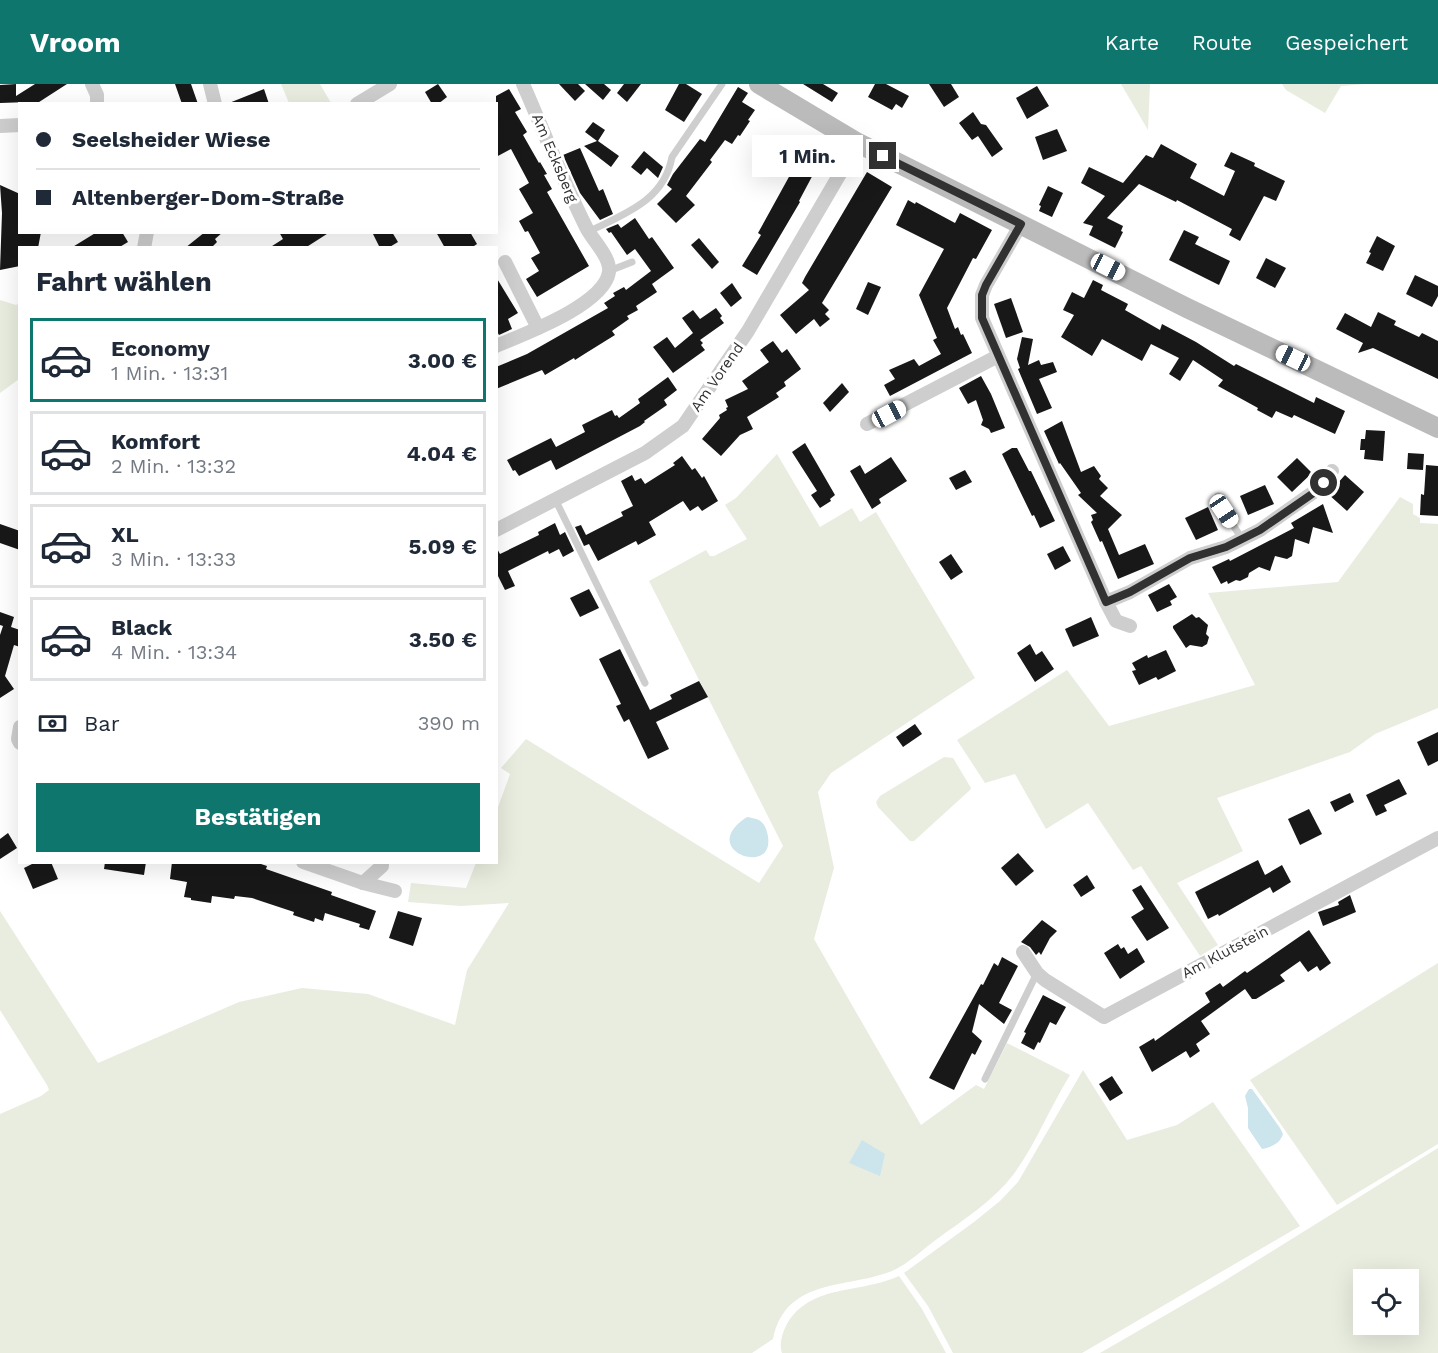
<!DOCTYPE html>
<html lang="de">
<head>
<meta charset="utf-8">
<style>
  :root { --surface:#fff; --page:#f2f2f3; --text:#1f2937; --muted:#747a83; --line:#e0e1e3; --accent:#0f766e }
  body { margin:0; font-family:"Work Sans",sans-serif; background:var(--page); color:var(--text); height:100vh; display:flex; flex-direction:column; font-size:22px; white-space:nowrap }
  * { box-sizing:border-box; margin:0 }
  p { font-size:20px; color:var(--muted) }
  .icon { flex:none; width:33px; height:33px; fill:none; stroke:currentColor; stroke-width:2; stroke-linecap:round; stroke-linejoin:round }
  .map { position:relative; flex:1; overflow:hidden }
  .drawer { position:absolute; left:18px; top:162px; width:480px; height:618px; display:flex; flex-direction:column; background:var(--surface); border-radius:0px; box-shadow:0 6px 24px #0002 }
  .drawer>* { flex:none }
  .top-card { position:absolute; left:18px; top:18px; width:480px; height:132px; border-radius:0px; box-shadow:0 6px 24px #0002; display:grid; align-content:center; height:132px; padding:0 18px; background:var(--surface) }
  .buttons { position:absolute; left:1353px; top:1185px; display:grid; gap:12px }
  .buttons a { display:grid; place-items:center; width:66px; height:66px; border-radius:0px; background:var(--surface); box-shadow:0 6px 24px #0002; font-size:30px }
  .end { position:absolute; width:27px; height:27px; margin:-14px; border:8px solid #313131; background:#fff; box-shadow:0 0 0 3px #fff }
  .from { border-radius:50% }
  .bubble { position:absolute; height:42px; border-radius:0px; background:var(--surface); box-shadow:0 6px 24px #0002; font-size:20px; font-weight:700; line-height:42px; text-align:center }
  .car { position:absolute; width:18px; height:36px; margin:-18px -9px; border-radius:8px; box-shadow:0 0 4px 2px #0007; background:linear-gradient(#fff 24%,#345 0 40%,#fff 0 76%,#345 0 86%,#fff 0) }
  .top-card b { display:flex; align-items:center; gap:21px; height:57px; font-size:22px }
  .top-card b+b { border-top:2px solid var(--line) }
  .top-card i { width:15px; height:15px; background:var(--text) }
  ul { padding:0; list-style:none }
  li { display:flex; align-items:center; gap:18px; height:84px; margin:0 12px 9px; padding:0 6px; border:3px solid var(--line); border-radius:0px }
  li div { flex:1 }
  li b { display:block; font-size:22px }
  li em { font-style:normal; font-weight:700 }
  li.current { border-color:var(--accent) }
  li>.icon { width:54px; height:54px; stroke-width:1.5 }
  h2 { padding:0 18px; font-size:27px; line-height:72px }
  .pay { display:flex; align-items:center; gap:15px; height:66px; padding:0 18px; font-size:22px }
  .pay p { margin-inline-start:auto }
  .cta { display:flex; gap:12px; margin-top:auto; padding:12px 18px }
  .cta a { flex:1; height:69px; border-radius:0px; background:var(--accent); color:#fff; font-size:24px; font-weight:700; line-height:69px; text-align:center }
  header { display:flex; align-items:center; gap:36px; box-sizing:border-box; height:84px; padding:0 30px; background:var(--accent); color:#fff }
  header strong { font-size:28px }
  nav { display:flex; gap:33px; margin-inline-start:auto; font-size:21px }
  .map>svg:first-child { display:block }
  .green { fill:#e8eddf; fill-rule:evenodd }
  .water { fill:#cce4ec }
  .building { fill:#181818 }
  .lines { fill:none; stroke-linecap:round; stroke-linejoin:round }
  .service { stroke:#cecece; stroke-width:7 }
  .minor { stroke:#cecece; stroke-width:14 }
  .secondary { stroke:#bbb; stroke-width:20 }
  .route { stroke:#313131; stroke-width:8 }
  .labels { text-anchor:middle; stroke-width:6; stroke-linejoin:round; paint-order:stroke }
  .street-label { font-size:15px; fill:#313131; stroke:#fff }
</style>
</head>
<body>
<header>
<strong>Vroom</strong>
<nav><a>Karte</a><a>Route</a><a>Gespeichert</a></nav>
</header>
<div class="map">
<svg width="1438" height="1269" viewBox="0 0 1438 1269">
  <rect width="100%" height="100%" fill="#fff"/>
  <g class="green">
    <polygon points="281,0 320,0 331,19 289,19"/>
    <polygon points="1121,0 1150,0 1148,46"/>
    <polygon points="1282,0 1366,0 1341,2 1325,29 1286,6"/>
    <polygon points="0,216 16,221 20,219 19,295 0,309"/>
    <path d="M777 370 820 443 852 424 860 438 876 428 975 594 831 689 818 708 834 784 814 855 921 1041 976 1001 984 1005 1007 959 1070 991C1050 1023 1036 1060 1013 1091 993 1117 963 1136 937 1155 923 1165 908 1180 892 1187 847 1205 786 1193 773 1255L752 1269H0V1030L41 1012 49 1006 47 1001 0 926V827L98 979 239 918 302 904 368 910 455 941 467 886 509 819 461 822 408 818 411 799 466 804 476 779 496 778 497 726 510 690 501 684 526 655 759 799 783 762 649 497 706 466 710 472H714L747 455 725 421 736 414Z"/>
    <polygon points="1400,413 1413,420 1413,430 1420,434 1420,439 1438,440 1438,624 1375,650 1350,668 1217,714 1243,767 1177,799 1218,861 1200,872 1141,782 1133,786 1088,719 1046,745 1015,690 985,699 957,656 1067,586 1109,642 1255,601 1208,509 1338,498"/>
    <polygon points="944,673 953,674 971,704 970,706 914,757 910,757 878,723 876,718 880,712"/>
    <polygon points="1438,879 1438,1060 1337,1121 1250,996"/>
    <polygon points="1083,986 1127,1056 1177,1041 1213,1018 1300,1142 1082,1269 953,1269 928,1222 904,1189 974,1138 1000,1117 1018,1098"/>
    <path d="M1438 1064V1269H1100L1221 1199ZM1364 1196H1408V1240H1364Z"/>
    <path d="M899 1192 922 1225 946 1269H782C779 1260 782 1250 786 1242 809 1199 861 1210 899 1192Z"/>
  </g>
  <g class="water">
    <path d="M747 733C759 735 764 737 767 748 780 796 694 767 747 733Z"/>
    <path d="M1249 1005H1252L1280 1044 1283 1050C1280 1060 1271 1063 1262 1065L1248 1044V1024L1245 1012Z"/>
    <polygon points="862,1056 885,1070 880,1092 849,1079"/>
  </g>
  <g class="building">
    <polygon points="16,0 16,12 35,0 67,0 36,20 31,20 29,18 0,19 0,1"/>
    <polygon points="175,0 191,0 198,20 182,20"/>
    <polygon points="438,0 447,13 438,20 432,20 425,8"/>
    <polygon points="559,0 578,0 585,7 575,17"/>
    <polygon points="585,0 604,0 611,6 603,16"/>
    <polygon points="624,0 641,0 627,18 617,9"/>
    <polygon points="679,0 686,0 702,10 684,38 665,26"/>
    <polygon points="803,0 823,0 838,9 832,18"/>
    <polygon points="875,0 886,0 909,12 902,24 896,20 892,26 868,13"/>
    <polygon points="929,0 951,0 959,13 944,23"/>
    <polygon points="1037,2 1049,22 1027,35 1016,14"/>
    <polygon points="738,3 748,9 742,18 755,26 748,36 750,37 740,52 738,51 732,60 725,56 710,76 712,78 686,112 695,121 676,139 657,120 672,105 667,101 673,90 700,55 705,58"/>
    <polygon points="264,5 269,20 229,20 229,19"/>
    <polygon points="509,5 521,25 515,28 527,48 523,51 539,79 540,78 547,90 544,91 552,105 547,108 589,182 537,213 526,195 539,187 531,174 540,169 528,147 525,148 519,137 533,129 519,105 529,99 511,65 496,73 496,12"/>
    <polygon points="973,28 981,40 986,41 1003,65 992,73 978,52 972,56 959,39"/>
    <polygon points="593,38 605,46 598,57 619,72 611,83 584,62 597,57 585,48"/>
    <polygon points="1057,45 1067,67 1043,76 1035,53"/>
    <polygon points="775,54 798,67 804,56 825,68 799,117 800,118 757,191 742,182 761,151 758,149 790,91 786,89 788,85 767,71"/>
    <polygon points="1161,60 1197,80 1190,94 1224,112 1235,87 1224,82 1231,68 1255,79 1254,82 1285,97 1276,117 1264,112 1240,157 1229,151 1232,145 1177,116 1176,118 1139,100 1107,134 1123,142 1121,147 1123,148 1115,164 1089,151 1093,142 1083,139 1105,112 1081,99 1089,83 1123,99 1146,71 1153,74"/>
    <polygon points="580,64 599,107 603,105 613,130 600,136 580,109 563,71"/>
    <polygon points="644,67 663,83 658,94 647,84 641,91 631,83"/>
    <polygon points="867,88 892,103 822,219 829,226 825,230 830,235 820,243 814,235 796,250 780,231 809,206 802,199 805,193"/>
    <polygon points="0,101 20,110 20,148 41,148 38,164 20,164 20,182 0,186 2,129"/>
    <polygon points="1048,102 1063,109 1052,133 1039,127 1041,122 1039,121"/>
    <polygon points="908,116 915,120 916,118 955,139 960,129 992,146 976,175 973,174 947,224 955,245 958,243 961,251 963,250 972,269 890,312 884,301 895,295 889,286 914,275 919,282 941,270 933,256 937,254 919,211 944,165 896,141"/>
    <polygon points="635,134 649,155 652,153 674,184 652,200 657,208 636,222 638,226 627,232 629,235 612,247 615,251 586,269 575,276 574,274 545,291 542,286 496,305 496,283 527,270 608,224 604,219 615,212 613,209 624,203 626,206 651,187 635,165 627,171 611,148 609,149 606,145 618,140 621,144"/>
    <polygon points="1184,146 1199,153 1195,160 1230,177 1219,201 1169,176"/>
    <polygon points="97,148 122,148 128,158 118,164 71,164"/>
    <polygon points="205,148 223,148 215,155 217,158 211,164 185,164"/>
    <polygon points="279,148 330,148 305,164 269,164 283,155"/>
    <polygon points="372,148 392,148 398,158 388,164 380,164"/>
    <polygon points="436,148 470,148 477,160 471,164 445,164"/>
    <polygon points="1377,152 1395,162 1383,187 1366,179 1371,169 1369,168"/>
    <polygon points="699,154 719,178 712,185 691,161"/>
    <polygon points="1266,174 1286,184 1275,204 1256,194"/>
    <polygon points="1415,191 1438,202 1438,212 1432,223 1406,210"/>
    <polygon points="496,193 518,229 508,235 512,245 499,251 496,246"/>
    <polygon points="1093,196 1103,201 1101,206 1128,220 1125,226 1160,246 1162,240 1196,258 1234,282 1236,280 1314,319 1316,313 1345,327 1335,350 1294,331 1292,334 1276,327 1272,334 1257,326 1258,324 1218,302 1223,296 1193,276 1180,297 1169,290 1179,274 1151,260 1142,277 1102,255 1092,272 1061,253 1074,231 1063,226 1072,208 1084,214"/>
    <polygon points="868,198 881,203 868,231 856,225"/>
    <polygon points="732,199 742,214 731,223 720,209"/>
    <polygon points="1011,214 1023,248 1006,254 994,220"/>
    <polygon points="716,224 722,232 720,234 724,239 700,256 703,259 701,261 705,266 673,289 653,263 667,253 675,264 693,249 682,234 693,226 700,235"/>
    <polygon points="1378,228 1396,237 1394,241 1419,253 1422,249 1438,257 1438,295 1373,264 1358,269 1363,259 1336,245 1345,229 1371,243"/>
    <polygon points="1022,253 1033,255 1028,281 1039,276 1041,281 1053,278 1057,288 1039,295 1052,324 1037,330 1018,285 1020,284 1017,275"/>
    <polygon points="773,257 782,269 787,265 801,285 784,298 786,302 776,309 779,313 747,333 753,345 740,351 721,372 702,355 720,334 719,331 727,326 726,324 728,323 725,316 748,305 742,297 769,278 760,266"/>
    <polygon points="981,292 991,310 1005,344 991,349 989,345 981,341 983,336 976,316 968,320 959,304"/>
    <polygon points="668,293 677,306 664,316 667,321 644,337 645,338 640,342 556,386 551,376 519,392 515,386 513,387 507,376 551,354 556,363 585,348 582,341 612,326 615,332 617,331 619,334 640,319 638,315"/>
    <polygon points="842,299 849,308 830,328 823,319"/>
    <polygon points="1062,337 1081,388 1094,382 1101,392 1099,395 1108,404 1100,412 1122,431 1108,445 1119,471 1145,460 1154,480 1118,495 1102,457 1100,458 1091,438 1093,436 1091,431 1097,429 1078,411 1081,409 1060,379 1059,380 1044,347"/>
    <polygon points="1366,346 1385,347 1383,377 1364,375 1365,366 1360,366 1361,355 1365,355"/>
    <polygon points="805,359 835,411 830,415 831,417 820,424 811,411 817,407 792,368"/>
    <polygon points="1012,364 1017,364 1029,387 1031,387 1055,437 1040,444 1034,431 1032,432 1002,370"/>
    <polygon points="1408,369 1424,370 1423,386 1407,385"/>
    <polygon points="682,372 692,386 695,384 702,394 704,392 718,417 702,427 698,422 690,427 683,417 649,438 656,451 638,461 636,457 598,477 589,460 584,462 575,443 581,441 586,451 623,432 621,428 633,422 621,397 632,391 635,397 641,394 645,400 675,381 673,379"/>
    <polygon points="891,373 907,397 879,415 881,419 872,425 850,387 860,381 865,390"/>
    <polygon points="1297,374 1312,389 1292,408 1277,393"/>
    <polygon points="1426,381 1438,382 1438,432 1420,431 1421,410 1424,411"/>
    <polygon points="965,386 972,398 956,406 949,394"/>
    <polygon points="1345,391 1364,408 1347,427 1328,410"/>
    <polygon points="1265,401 1274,420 1248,431 1240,412"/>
    <polygon points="1323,420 1333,449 1313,443 1309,460 1295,455 1292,472 1287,475 1275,472 1270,487 1259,483 1249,489 1248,493 1240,497 1236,496 1228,500 1227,497 1221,500 1212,483 1229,475 1230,477 1294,444 1291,439"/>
    <polygon points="1208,423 1218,446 1196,456 1185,434"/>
    <polygon points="555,439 560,451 565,448 574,467 563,473 559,465 549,470 548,467 508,487 515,502 505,506 498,492 496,492 496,463 500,470 539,451 538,448"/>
    <polygon points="0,440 20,447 20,466 0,459"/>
    <polygon points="1063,462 1071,477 1055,486 1047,470"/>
    <polygon points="951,470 963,488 951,496 939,478"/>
    <polygon points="1169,500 1177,513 1170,517 1172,521 1157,528 1148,511"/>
    <polygon points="589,505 599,524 580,533 570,514"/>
    <polygon points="0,528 14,533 11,543 20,546 20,563 14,561 5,592 14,605 0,614 0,551 3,542 0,541"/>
    <polygon points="1192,530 1196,534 1199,533 1208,541 1206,550 1209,553 1207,560 1202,563 1190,561 1186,564 1173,544 1173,542"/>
    <polygon points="1091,533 1099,552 1073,563 1065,545"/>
    <polygon points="1030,560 1036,571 1042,567 1054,585 1035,598 1017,569"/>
    <polygon points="620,565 650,626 672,615 670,611 699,597 708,613 656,638 669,665 648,675 629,635 624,638 616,622 621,620 599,575"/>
    <polygon points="1166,566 1176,587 1158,596 1156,593 1139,601 1132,587 1136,586 1132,579 1147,571 1148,574"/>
    <polygon points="915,640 922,650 903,663 896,653"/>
    <polygon points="1438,648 1438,677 1428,682 1417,658"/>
    <polygon points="1399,695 1407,710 1384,721 1387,727 1376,732 1366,711"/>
    <polygon points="1350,709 1354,718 1335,728 1330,718"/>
    <polygon points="1309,725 1322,750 1300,761 1288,735"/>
    <polygon points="8,749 17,764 0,775 0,755"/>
    <polygon points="1018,769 1034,787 1016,802 1001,784"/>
    <polygon points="1258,776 1265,791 1282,781 1291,798 1273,809 1270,803 1219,832 1218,830 1208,835 1195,808"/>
    <polygon points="36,778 51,778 58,795 33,805 24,784"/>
    <polygon points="105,778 146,778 144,791 104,785"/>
    <polygon points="172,778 255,778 267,782 266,785 332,808 331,811 376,827 369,846 359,843 360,840 325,829 323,837 315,834 314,838 293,831 294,828 252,814 235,812 234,815 212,812 211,819 191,816 191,814 184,813 187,798 170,795"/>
    <polygon points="1087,791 1095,804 1081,813 1073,801"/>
    <polygon points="1141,801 1169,844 1147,857 1131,833 1144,825 1132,806"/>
    <polygon points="1350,811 1356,828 1323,842 1318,828 1339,821 1338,818"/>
    <polygon points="398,827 422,834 413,862 389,854"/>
    <polygon points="1042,836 1057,847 1050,854 1041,871 1039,868 1036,871 1030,863 1021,858"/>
    <polygon points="1309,846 1331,879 1320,887 1317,882 1308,888 1300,877 1280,891 1285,897 1256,915 1252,915 1245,905 1201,937 1210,950 1196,960 1200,967 1190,974 1186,967 1152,988 1139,963 1154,954 1155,957 1210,918 1205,909 1220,899 1223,903 1245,887 1247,889"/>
    <polygon points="1118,860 1121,865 1124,863 1128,870 1137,864 1145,878 1120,895 1104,869"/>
    <polygon points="1002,873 1018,882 999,919 1012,926 1004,940 979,920 972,948 982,957 975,971 972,969 954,1006 929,994 981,900 983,901 994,879 998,882"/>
    <polygon points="1043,911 1066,923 1056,941 1050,938 1040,959 1038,958 1034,966 1021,959 1026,949 1024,948"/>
    <polygon points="1112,992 1123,1009 1110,1017 1099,1000"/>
  </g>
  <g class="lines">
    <g class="service">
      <path d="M588 148C624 130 664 117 672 73L722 0"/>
      <polyline points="609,187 632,178"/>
      <polyline points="1218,412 1224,427 1242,455"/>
      <polyline points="555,415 645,599"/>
      <polyline points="985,995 1037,889"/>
    </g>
    <g class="minor">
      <polyline points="92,0 97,11 97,19"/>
      <polyline points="210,0 215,20"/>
      <polyline points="357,20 390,0"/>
      <polyline points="0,42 20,41"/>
      <polyline points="1021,140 986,201 982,211 982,234 1106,518 1116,537 1130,542"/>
      <polyline points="144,164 147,148"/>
      <polyline points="505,178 538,244"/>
      <path d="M496 262C524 250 604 221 609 188 611 173 592 156 586 143 563 97 544 48 523 0"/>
      <polyline points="867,340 998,272"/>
      <polyline points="496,446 645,369 683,342 748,247 858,59"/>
      <polyline points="1106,518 1130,508 1190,474 1226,463 1260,446 1318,405 1332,387"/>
      <polyline points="20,643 18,655 20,659"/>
      <polyline points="303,778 363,799 395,807"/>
      <polyline points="363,799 382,782 382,778"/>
      <polyline points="1023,868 1037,889 1045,896 1104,933 1438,754"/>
    </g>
    <polyline class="secondary" points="759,0 858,59 920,90 1187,224 1438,344"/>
  </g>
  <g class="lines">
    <polyline class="route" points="883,72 1021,140 986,201 982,211 982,234 1106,518 1130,508 1190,474 1226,463 1260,446 1312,410 1324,399"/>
  </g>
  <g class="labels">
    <g class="street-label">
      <text transform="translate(555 74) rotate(67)" y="5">Am Ecksberg</text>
      <text transform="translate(717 293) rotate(-55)" y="5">Am Vorend</text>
      <text transform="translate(1225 868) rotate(-28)" y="5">Am Klutstein</text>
    </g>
  </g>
</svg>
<div class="buttons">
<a><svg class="icon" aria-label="locate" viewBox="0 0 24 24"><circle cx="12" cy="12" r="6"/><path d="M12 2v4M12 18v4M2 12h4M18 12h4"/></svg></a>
</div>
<i class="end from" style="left:1324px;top:399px"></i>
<i class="end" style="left:883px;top:72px"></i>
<div class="bubble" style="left:752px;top:51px;width:111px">1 Min.</div>
<i class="car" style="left:1108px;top:183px;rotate:117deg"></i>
<i class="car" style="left:1293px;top:274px;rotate:295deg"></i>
<i class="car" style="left:889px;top:330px;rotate:62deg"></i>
<i class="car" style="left:1224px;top:427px;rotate:146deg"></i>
<div class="top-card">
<b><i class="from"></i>Seelsheider Wiese</b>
<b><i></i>Altenberger-Dom-Straße</b>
</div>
<section class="drawer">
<h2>Fahrt wählen</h2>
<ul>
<li class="current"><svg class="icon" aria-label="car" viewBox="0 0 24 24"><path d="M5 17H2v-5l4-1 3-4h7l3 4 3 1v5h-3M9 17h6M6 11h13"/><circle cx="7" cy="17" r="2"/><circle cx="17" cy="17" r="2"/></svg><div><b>Economy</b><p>1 Min. · 13:31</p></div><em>3.00 €</em></li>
<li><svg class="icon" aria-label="car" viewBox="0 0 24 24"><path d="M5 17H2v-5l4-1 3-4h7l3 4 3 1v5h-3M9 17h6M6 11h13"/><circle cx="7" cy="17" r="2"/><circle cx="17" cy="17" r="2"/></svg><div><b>Komfort</b><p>2 Min. · 13:32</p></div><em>4.04 €</em></li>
<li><svg class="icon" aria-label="car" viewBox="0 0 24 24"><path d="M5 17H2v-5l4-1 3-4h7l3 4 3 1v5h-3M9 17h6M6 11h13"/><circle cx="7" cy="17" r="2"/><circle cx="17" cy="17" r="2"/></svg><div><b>XL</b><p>3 Min. · 13:33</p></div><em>5.09 €</em></li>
<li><svg class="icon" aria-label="car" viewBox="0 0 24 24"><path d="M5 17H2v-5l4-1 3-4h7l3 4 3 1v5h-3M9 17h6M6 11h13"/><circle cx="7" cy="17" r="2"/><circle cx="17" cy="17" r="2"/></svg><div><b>Black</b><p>4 Min. · 13:34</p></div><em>3.50 €</em></li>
</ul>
<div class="pay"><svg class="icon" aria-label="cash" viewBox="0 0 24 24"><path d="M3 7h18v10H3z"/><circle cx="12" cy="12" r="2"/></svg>Bar<p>390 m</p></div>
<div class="cta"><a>Bestätigen</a></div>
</section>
</div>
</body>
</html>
